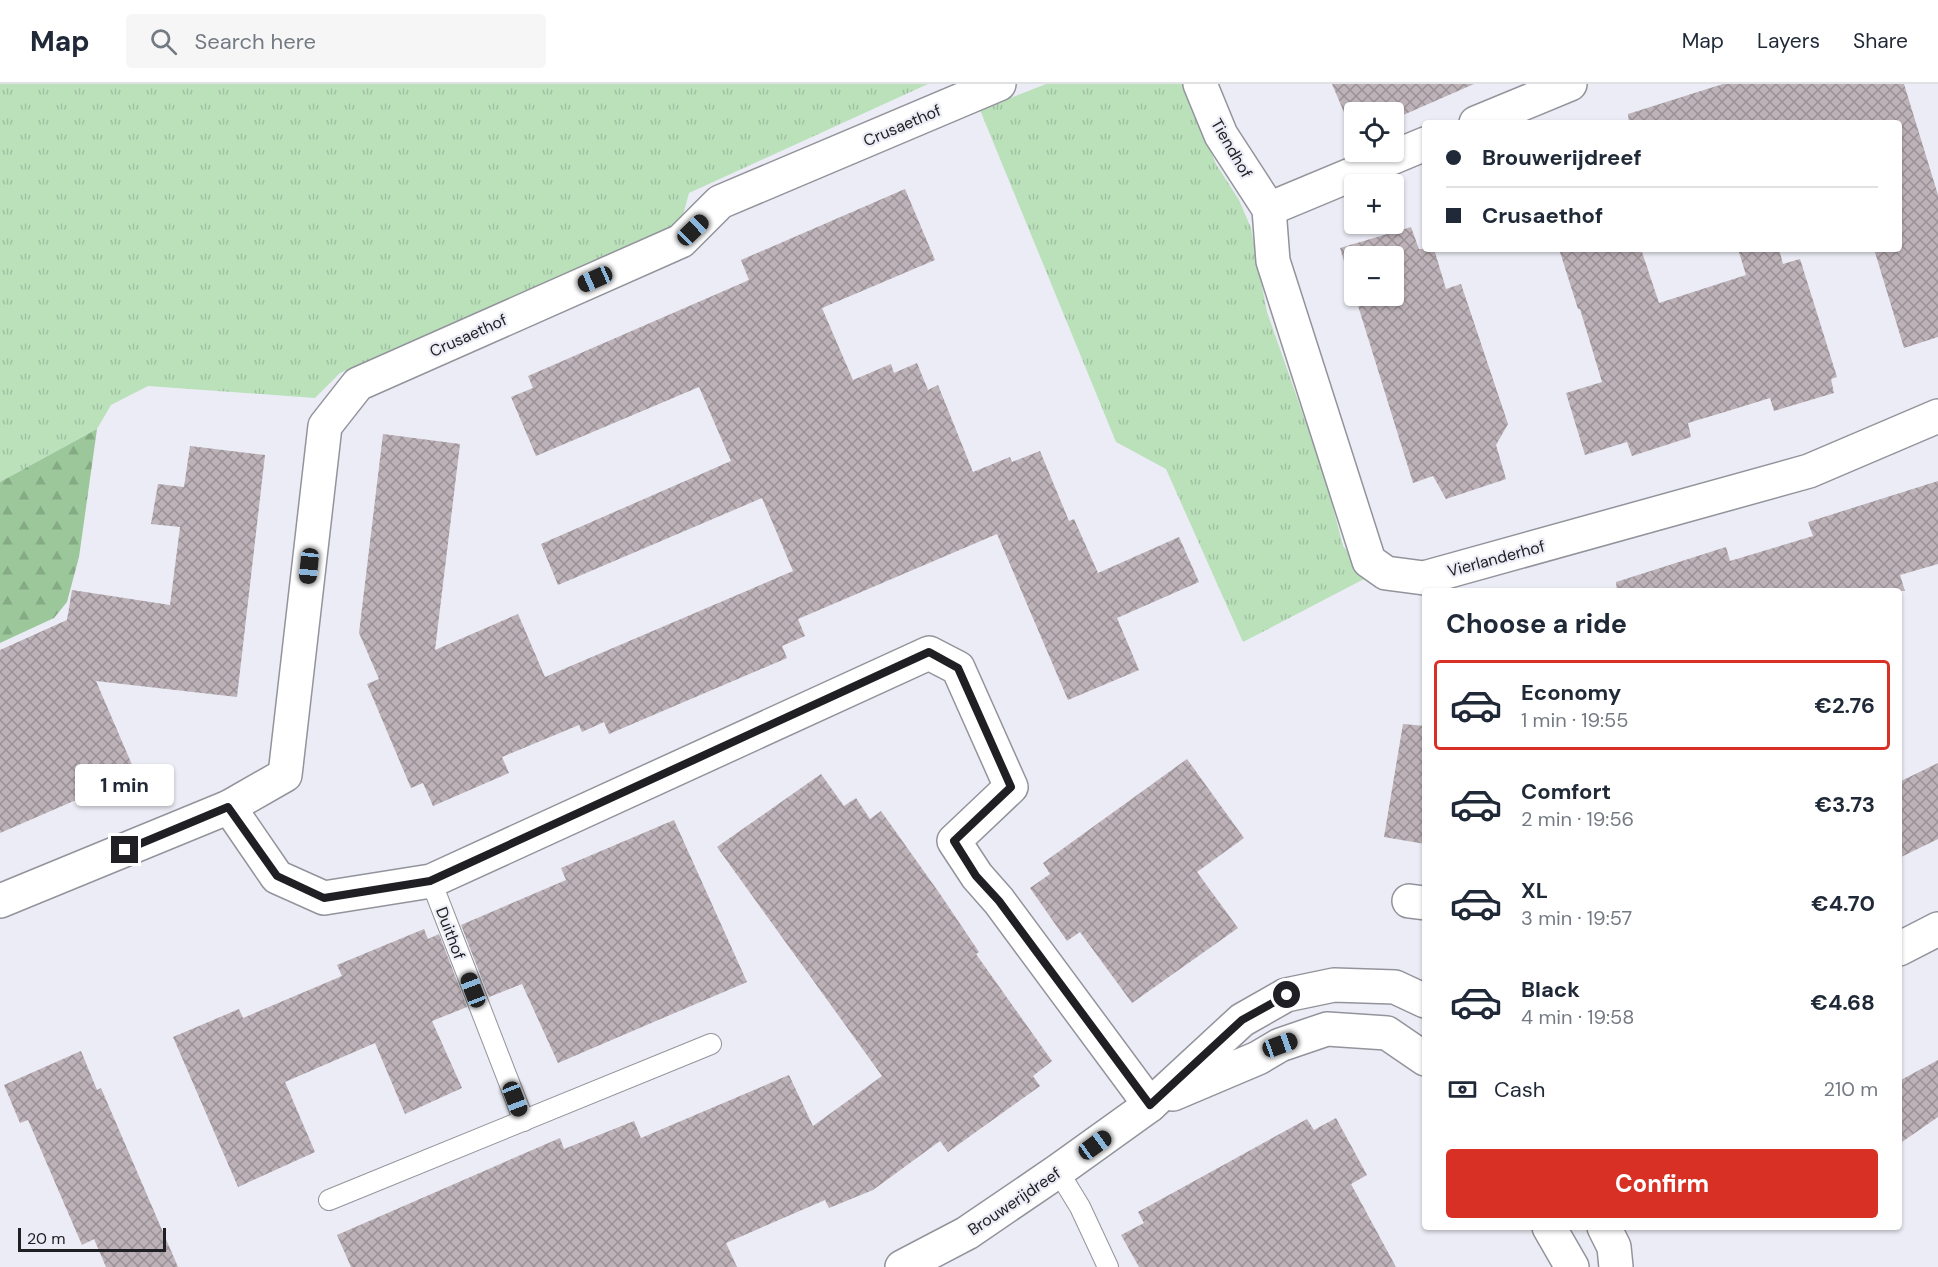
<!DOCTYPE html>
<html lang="en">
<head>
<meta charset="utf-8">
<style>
  :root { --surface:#fff; --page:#f6f6f7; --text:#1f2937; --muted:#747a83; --line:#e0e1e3; --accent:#d93025 }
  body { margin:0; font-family:"DM Sans",sans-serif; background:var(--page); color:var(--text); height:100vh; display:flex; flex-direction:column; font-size:22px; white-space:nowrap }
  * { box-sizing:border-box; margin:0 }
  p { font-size:20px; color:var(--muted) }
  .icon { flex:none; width:33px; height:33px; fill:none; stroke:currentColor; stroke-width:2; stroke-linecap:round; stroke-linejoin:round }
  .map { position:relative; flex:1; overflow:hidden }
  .side { position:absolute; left:1422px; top:504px; width:480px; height:642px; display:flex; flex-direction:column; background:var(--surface); border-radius:6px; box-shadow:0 2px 4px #0004 }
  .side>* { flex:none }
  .guide { position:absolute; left:1422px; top:36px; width:480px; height:132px; border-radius:6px; box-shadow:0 2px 4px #0004; display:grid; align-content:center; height:132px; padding:0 24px; background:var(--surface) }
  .tools { position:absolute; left:1344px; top:18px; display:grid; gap:12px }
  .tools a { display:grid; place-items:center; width:60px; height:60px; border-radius:6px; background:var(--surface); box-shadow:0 2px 4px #0004; font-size:30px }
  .scale { position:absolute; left:18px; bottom:15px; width:148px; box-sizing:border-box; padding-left:6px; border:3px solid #202024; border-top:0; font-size:16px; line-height:21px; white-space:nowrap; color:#202024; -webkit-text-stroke:4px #ececf6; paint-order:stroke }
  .end { position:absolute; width:27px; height:27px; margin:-14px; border:8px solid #202024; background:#fff; box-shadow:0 0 0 3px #fff }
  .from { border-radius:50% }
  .bubble { position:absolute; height:42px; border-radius:6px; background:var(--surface); box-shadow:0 2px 4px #0004; font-size:20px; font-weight:700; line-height:42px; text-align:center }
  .car { position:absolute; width:18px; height:36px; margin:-18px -9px; border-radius:8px; box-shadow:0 0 4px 2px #0007; background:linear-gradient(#222 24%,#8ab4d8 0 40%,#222 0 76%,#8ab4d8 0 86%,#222 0) }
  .guide b { display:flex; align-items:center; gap:21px; height:57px; font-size:22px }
  .guide b+b { border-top:2px solid var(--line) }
  .guide i { width:15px; height:15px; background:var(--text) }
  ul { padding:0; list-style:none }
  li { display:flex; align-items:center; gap:18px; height:90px; margin:0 12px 9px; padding:0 12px; border:3px solid transparent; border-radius:6px }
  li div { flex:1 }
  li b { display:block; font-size:22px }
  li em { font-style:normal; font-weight:700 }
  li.active { border-color:var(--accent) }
  li>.icon { width:54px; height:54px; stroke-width:1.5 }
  h2 { padding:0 24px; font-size:27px; line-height:72px }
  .pay { display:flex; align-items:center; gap:15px; height:66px; padding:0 24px; font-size:22px }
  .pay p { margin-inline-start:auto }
  .primary-button { display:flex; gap:12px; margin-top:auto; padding:12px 24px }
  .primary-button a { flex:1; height:69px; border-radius:6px; background:var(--accent); color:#fff; font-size:24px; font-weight:700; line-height:69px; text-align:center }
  header { display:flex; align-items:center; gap:36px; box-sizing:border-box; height:84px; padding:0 30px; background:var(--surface); border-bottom:2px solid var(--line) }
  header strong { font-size:28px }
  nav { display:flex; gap:33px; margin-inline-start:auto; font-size:21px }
  .search { width:420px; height:54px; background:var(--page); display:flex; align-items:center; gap:15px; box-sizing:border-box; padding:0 21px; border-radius:6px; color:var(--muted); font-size:22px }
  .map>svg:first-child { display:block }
  .grass { fill:url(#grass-tufts) }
  .forest { fill:url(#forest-firs) }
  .building { fill:url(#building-cross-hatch) }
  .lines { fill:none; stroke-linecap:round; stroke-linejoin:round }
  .service-casing { stroke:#93939c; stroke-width:22 }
  .minor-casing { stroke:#93939c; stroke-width:36 }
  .tertiary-casing { stroke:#93939c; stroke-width:36 }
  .service { stroke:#fff; stroke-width:20 }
  .minor { stroke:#fff; stroke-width:33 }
  .tertiary { stroke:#fff; stroke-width:33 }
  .route { stroke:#202024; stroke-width:8 }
  .labels { text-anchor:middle; stroke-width:4.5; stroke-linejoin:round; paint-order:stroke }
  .street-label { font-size:16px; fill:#202024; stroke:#ececf6 }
</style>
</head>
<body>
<header>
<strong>Map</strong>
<div class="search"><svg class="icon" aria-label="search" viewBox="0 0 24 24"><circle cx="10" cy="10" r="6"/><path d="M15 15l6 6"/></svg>Search here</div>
<nav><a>Map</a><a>Layers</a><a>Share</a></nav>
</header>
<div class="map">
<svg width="1938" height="1183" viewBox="0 0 1938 1183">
  <defs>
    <pattern id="grass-tufts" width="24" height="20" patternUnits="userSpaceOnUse" patternTransform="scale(1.5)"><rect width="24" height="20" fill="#bbe1bb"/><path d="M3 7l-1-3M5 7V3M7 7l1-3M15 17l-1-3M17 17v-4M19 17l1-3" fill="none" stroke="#a0c1a1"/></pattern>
    <pattern id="forest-firs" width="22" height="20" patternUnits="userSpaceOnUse" patternTransform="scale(1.5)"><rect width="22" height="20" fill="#9bc79b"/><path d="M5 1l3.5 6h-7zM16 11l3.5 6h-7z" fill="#85ab85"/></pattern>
    <pattern id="building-cross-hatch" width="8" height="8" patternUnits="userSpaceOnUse" patternTransform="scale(1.5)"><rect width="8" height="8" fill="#bdb2b8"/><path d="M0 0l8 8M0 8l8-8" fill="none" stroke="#999095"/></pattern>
  </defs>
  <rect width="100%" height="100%" fill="#ececf6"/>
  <g class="grass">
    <polygon points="0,0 928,0 689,109 683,131 669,144 340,289 315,314 148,302 111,321 97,345 0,398"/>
    <polygon points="1046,0 1184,0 1216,80 1239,116 1251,144 1267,228 1326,396 1343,462 1361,484 1366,494 1243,558 1166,385 1116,358 980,26"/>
  </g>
  <polygon class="forest" points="97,345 79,473 67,518 54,534 0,559 0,398"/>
  <g class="building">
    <polygon points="1332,0 1474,0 1394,35 1394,28 1354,28 1354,52"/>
    <polygon points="1723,0 1904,0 1938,111 1938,253 1904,264 1874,165 1899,165 1899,39 1629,39 1628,30"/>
    <polygon points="905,105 935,176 822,224 853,296 891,280 894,289 917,279 928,306 938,301 973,388 1010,373 1012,378 1040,367 1069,437 1074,435 1098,489 1179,453 1199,498 1117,534 1139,586 1068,616 997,450 798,535 805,552 782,562 787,574 609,650 604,638 582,648 579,641 502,673 509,689 433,722 423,699 411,704 367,600 379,595 359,549 383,350 460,360 435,566 518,530 545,593 793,487 762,414 558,501 541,460 731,377 699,303 536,372 511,313 533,304 528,292 749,196 741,176"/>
    <polygon points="1411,143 1419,165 1434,165 1446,205 1461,200 1508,340 1496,361 1506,395 1446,415 1433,392 1413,399 1355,212 1394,212 1394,172 1354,172 1354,210 1340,164"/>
    <polygon points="1559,165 1641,165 1659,219 1746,191 1738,165 1779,165 1783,180 1800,175 1837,293 1831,295 1834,309 1774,327 1770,314 1728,327 1688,339 1691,353 1632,372 1627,358 1585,371 1566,309 1602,298 1580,225 1578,225"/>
    <polygon points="190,362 265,371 237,613 96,597 136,690 0,749 0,566 67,536 72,506 170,521 180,443 151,440 158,400 184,403"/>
    <polygon points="1938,397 1938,480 1900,491 1905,507 1617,507 1616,498 1726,463 1730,477 1813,452 1808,438"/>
    <polygon points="1403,640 1425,642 1425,760 1384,753"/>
    <polygon points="1187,675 1244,754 1197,788 1238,844 1132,919 1080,848 1067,857 1030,804 1050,790 1043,779"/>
    <polygon points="1938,679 1938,755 1899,774 1899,698"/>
    <polygon points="821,690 844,722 856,714 870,735 881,727 940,810 979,868 976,870 1052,977 1033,992 1040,1002 948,1068 940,1057 873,1106 829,1124 825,1116 726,1159 737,1183 351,1183 337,1151 560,1054 564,1065 634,1037 641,1054 789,991 813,1042 882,992 717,763"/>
    <polygon points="674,736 747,898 558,979 522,900 489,913 461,841 566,796 561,784"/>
    <polygon points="424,845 428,855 439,850 467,923 432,937 462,1004 405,1030 375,959 285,998 315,1068 238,1103 173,953 239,925 243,934 342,892 337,881"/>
    <polygon points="81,967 97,1006 101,1004 178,1183 106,1183 94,1155 82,1161 28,1036 20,1039 4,1001"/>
    <polygon points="1938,976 1938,1033 1899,1060 1899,997"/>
    <polygon points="1336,1034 1367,1091 1351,1100 1396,1183 1139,1183 1121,1151 1144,1139 1138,1128 1307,1035 1314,1046"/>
  </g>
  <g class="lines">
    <defs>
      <g id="service">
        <polyline points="431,797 524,1037"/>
        <polyline points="1058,1087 1080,1123 1108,1183"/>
        <polyline points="329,1116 711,960"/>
      </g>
      <g id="minor">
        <polyline points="1200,0 1221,51 1269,125 1273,177 1369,477 1386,489 1424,494 1809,387 1938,332"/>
        <polyline points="1476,39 1570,0"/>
        <polyline points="1269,125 1425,60"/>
        <polyline points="229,723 277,793 324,814 431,797 929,569 958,584 1011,703 954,757 977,792 999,817 1150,1021"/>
        <polyline points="0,817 229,723 285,691 325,342 358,300 681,157 720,118 999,0"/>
        <polyline points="1409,817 1425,819"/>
        <polyline points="1899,865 1938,845"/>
      </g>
      <g id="tertiary">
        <polyline points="1173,1010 1258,974 1280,961 1327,945 1387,949 1425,975"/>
        <polyline points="1549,1143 1572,1183"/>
        <polyline points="1604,1143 1614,1163 1616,1183"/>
        <polyline points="902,1183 967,1149 1058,1087 1150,1021 1242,936 1286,911 1334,901 1395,903 1425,917"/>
      </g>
    </defs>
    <use href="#service" class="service-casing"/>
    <use href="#minor" class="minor-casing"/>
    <use href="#tertiary" class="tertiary-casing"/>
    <use href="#service" class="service"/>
    <use href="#minor" class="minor"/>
    <use href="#tertiary" class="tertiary"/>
  </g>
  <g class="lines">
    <polyline class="route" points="125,766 228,723 277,792 324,814 430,797 929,568 958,584 1011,703 954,757 976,792 999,817 1150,1021 1242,936 1287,911"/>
  </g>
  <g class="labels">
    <g class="street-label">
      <text transform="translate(902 41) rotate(-23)" y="6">Crusaethof</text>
      <text transform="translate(1232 64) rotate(60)" y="6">Tiendhof</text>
      <text transform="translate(468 251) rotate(-24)" y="6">Crusaethof</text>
      <text transform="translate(1496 474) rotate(-15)" y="6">Vierlanderhof</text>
      <text transform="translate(451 849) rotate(69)" y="6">Duithof</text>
      <text transform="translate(1014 1117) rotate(-34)" y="6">Brouwerijdreef</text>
    </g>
  </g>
</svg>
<div class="tools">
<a><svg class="icon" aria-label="locate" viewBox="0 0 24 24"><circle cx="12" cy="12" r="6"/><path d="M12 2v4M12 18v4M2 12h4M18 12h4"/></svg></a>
<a>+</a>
<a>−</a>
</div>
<div class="scale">20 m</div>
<i class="end from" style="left:1287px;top:911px"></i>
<i class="end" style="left:125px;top:766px"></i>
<div class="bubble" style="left:75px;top:680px;width:99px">1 min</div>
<i class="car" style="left:693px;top:146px;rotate:46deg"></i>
<i class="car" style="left:595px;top:195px;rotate:246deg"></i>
<i class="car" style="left:309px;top:482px;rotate:186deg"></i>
<i class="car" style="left:473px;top:906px;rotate:339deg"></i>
<i class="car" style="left:1280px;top:961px;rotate:70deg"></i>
<i class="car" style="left:515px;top:1015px;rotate:159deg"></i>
<i class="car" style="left:1095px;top:1061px;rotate:54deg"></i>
<div class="guide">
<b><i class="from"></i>Brouwerijdreef</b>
<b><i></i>Crusaethof</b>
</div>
<section class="side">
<h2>Choose a ride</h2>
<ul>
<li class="active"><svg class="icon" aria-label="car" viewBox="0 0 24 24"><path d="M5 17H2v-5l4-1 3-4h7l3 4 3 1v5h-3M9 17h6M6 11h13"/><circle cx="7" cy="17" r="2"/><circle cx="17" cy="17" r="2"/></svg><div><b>Economy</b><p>1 min · 19:55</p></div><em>€2.76</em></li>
<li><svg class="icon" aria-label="car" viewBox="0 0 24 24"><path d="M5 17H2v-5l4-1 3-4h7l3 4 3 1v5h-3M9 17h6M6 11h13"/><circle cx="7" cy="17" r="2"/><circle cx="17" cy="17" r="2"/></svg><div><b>Comfort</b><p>2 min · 19:56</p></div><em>€3.73</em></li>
<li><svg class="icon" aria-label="car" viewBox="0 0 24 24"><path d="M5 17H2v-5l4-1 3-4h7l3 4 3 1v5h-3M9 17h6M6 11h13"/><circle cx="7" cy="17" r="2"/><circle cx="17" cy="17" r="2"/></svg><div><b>XL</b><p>3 min · 19:57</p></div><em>€4.70</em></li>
<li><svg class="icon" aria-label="car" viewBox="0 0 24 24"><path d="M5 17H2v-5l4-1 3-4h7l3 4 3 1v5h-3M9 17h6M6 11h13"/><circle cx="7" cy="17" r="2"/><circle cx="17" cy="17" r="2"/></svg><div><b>Black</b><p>4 min · 19:58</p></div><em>€4.68</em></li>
</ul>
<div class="pay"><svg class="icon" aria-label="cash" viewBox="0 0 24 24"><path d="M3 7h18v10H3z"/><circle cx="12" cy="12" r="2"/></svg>Cash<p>210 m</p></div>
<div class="primary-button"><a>Confirm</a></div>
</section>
</div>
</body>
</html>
